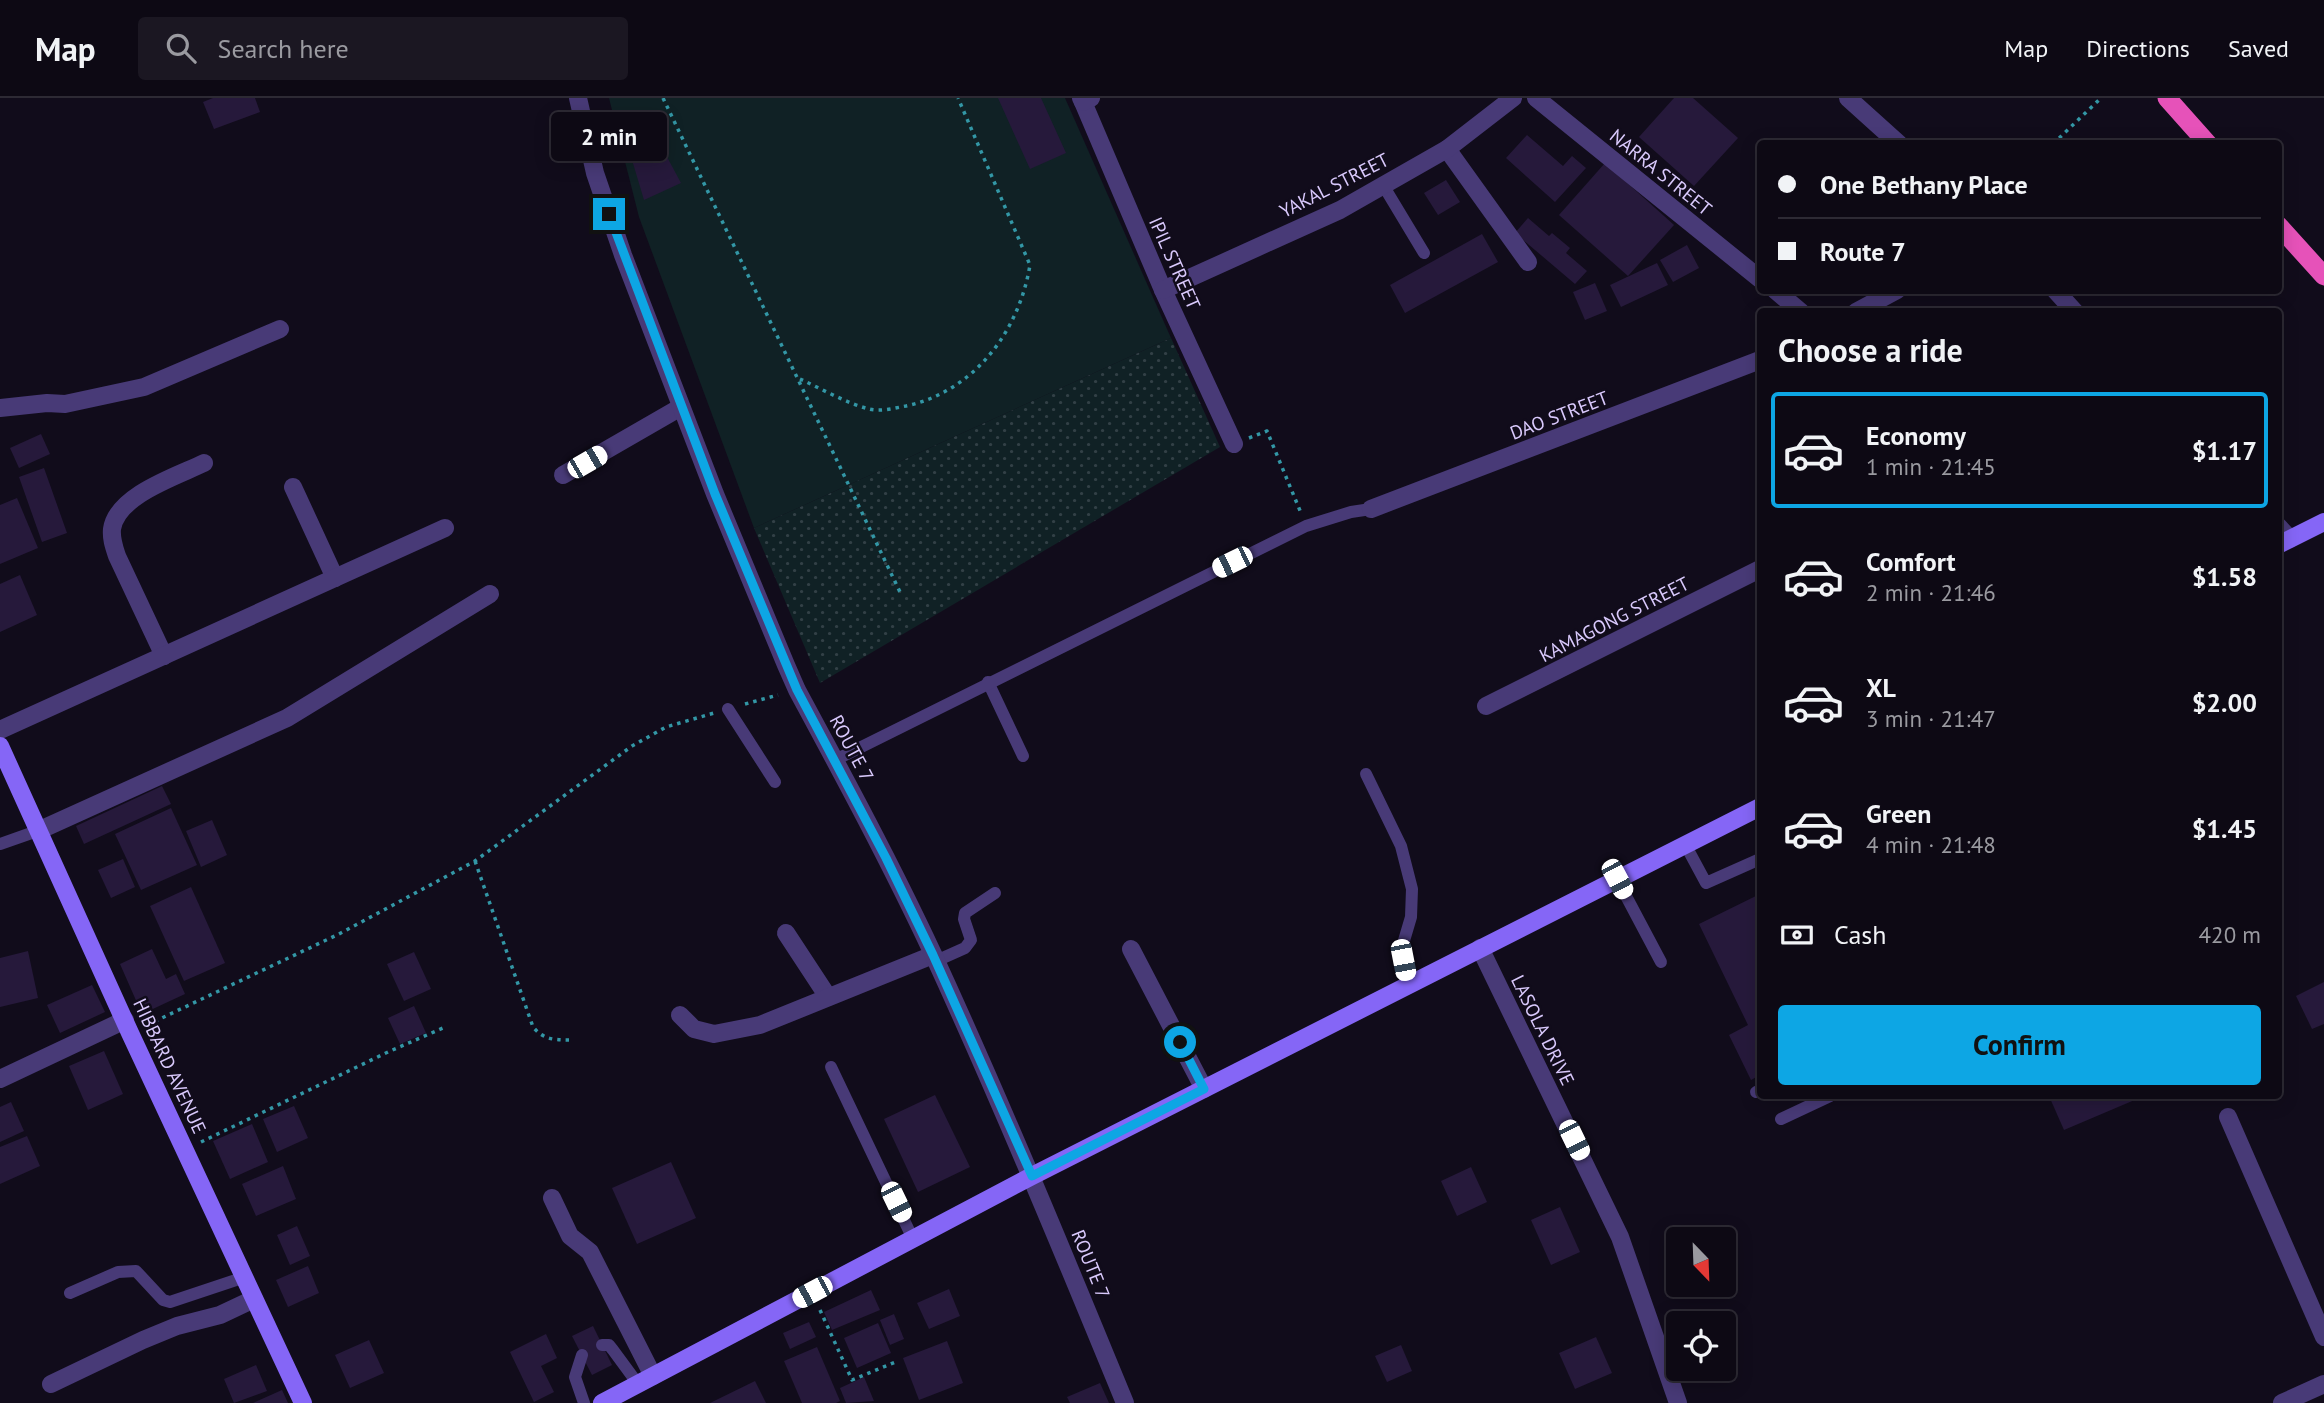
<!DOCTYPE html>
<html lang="en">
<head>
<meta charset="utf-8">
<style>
  :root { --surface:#0d0914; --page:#1b1722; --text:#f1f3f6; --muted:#9a9aa0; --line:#2d2a34; --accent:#0da6e4 }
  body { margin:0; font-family:"PT Sans",sans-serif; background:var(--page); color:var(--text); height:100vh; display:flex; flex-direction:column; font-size:26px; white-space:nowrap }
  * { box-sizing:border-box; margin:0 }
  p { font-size:23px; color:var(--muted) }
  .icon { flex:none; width:38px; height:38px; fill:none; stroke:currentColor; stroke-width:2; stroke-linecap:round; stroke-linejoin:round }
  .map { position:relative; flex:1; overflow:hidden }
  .details { position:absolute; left:1757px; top:210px; width:525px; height:791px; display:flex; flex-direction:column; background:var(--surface); border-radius:7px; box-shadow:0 4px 18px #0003,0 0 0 2px var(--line) }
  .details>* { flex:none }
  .banner { position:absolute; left:1757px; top:42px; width:525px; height:154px; border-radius:7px; box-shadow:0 4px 18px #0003,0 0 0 2px var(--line); display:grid; align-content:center; height:154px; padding:0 21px; background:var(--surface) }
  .needle { width:46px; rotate:157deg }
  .buttons { position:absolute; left:1666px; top:1129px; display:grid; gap:14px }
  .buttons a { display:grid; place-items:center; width:70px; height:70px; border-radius:7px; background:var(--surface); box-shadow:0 4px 18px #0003,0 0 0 2px var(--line); font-size:35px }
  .end { position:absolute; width:32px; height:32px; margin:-16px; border:9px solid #0da6e4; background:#111; box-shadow:0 0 0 4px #111 }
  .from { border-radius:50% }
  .bubble { position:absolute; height:49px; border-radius:7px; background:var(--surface); box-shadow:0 4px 18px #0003,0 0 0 2px var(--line); font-size:23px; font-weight:600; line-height:49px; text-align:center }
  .car { position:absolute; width:21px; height:42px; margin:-21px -10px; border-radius:9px; box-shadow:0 0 5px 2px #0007; background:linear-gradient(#fff 24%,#345 0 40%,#fff 0 76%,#345 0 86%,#fff 0) }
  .banner b { display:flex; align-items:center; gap:24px; height:66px; font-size:26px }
  .banner b+b { border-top:2px solid var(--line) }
  .banner i { width:18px; height:18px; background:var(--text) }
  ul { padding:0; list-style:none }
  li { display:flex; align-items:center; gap:21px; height:116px; margin:0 14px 10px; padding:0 7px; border:4px solid transparent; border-radius:7px }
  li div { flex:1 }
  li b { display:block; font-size:26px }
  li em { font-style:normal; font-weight:600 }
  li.selected { border-color:var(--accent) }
  li>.icon { width:63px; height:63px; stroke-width:1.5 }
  h2 { padding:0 21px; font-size:32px; line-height:84px }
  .pay { display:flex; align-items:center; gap:18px; height:77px; padding:0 21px; font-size:26px }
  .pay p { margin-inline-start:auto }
  .primary-button { display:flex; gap:14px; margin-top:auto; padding:14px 21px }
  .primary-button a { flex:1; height:80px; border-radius:7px; background:var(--accent); color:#111; font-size:28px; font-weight:600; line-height:80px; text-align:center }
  header { display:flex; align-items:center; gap:42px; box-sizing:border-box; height:98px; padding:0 35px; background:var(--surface); border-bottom:2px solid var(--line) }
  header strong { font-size:33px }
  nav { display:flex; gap:38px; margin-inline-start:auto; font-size:24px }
  .search { width:490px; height:63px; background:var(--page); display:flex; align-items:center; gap:18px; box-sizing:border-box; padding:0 24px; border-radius:7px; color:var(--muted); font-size:26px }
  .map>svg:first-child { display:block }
  .green { fill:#102125 }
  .park { fill:url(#park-dots) }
  .building { fill:#26193b }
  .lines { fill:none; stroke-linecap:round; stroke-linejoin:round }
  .path { stroke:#3397a6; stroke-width:3.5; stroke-dasharray:3.5 5; stroke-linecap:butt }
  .service { stroke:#483a77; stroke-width:12 }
  .minor { stroke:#483a77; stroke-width:18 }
  .tertiary { stroke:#483a77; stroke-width:18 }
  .secondary { stroke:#8566f6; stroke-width:18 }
  .trunk { stroke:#e652b9; stroke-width:19 }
  .route { stroke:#0da6e4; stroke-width:9 }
  .labels { text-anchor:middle; stroke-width:5; stroke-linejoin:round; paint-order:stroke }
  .street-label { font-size:19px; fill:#d9c9fc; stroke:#110c1b }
</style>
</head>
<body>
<header>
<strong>Map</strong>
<div class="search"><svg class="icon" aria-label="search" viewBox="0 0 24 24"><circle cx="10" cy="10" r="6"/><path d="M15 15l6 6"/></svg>Search here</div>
<nav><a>Map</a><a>Directions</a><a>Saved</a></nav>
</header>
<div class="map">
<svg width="2324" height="1305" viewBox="0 0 2324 1305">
  <defs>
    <pattern id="park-dots" width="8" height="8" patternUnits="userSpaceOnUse" patternTransform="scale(1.75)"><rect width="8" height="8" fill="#102125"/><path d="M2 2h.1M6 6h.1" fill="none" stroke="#324046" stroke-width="1.8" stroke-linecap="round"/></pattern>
  </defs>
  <rect width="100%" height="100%" fill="#110c1b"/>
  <polygon class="green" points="609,0 1065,0 1171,240 754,430 639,119"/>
  <polygon class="park" points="1171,240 1220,349 820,585 754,430"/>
  <g class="building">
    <polygon points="213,0 255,0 260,14 214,31 203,4"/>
    <polygon points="998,0 1041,0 1066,55 1030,71"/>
    <polygon points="1674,0 1693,0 1738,40 1694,88 1639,39"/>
    <polygon points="652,31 681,85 644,102 626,42"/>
    <polygon points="1527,37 1563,68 1572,58 1586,70 1555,104 1506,60"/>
    <polygon points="1605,65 1674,127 1628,178 1559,117"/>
    <polygon points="1446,82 1460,104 1438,117 1424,95"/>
    <polygon points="1528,120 1549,138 1552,135 1570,150 1566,155 1587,173 1575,186 1515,135"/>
    <polygon points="1482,136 1498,164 1405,215 1390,187"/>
    <polygon points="1687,147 1699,170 1673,184 1660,162"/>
    <polygon points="1657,165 1668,187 1621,209 1610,187"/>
    <polygon points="1595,185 1607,213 1585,222 1573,194"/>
    <polygon points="41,336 50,356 19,370 10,350"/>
    <polygon points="44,370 67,435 42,444 19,379"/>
    <polygon points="17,400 38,450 0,466 0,407"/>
    <polygon points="20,477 37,517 0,534 0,486"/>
    <polygon points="162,688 171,706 84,746 76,728"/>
    <polygon points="171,710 197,767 141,792 115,736"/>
    <polygon points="212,722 227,757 201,769 186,733"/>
    <polygon points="123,761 135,789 111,800 98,772"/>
    <polygon points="191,789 225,865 184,883 150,808"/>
    <polygon points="1760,796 1760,977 1751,982 1729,937 1748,927 1699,826"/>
    <polygon points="152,851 166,881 176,876 185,896 142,916 120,866"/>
    <polygon points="28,853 38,900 0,909 0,860"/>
    <polygon points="414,854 431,891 404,903 387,866"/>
    <polygon points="2324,884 2324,926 2312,931 2296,898"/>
    <polygon points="92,887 105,914 60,935 47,907"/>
    <polygon points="414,908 426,935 400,946 388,920"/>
    <polygon points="104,953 123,996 88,1012 69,968"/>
    <polygon points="935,997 970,1069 918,1094 884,1021"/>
    <polygon points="2049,998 2144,998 2064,1032"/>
    <polygon points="11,1004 24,1033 0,1044 0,1009"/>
    <polygon points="294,1008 308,1040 277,1054 263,1021"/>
    <polygon points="252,1026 268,1064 230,1081 213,1043"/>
    <polygon points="27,1038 40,1068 0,1086 0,1049"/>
    <polygon points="671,1064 696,1120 637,1146 612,1090"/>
    <polygon points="283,1068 296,1101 256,1118 242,1086"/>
    <polygon points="1471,1069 1487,1104 1457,1118 1441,1083"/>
    <polygon points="1560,1109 1580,1154 1551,1167 1531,1122"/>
    <polygon points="297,1128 310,1158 290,1167 277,1137"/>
    <polygon points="308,1168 319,1195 288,1209 276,1182"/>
    <polygon points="949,1191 960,1218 929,1231 917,1205"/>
    <polygon points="871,1192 880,1212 832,1232 824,1214"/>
    <polygon points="894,1216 904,1241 890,1247 880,1222"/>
    <polygon points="809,1224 816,1239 790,1251 783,1235"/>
    <polygon points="878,1225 891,1255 857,1270 844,1240"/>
    <polygon points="593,1228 612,1267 592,1277 572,1238"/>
    <polygon points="546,1236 557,1260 541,1268 554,1294 534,1304 510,1254"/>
    <polygon points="1596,1239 1612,1275 1575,1291 1559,1255"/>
    <polygon points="369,1242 384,1275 350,1290 335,1257"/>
    <polygon points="947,1243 963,1285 919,1302 903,1260"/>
    <polygon points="1401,1247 1412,1273 1387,1284 1375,1258"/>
    <polygon points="817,1249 840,1303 836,1305 802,1305 784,1263"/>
    <polygon points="256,1267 267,1293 234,1305 224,1281"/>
    <polygon points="864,1279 874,1303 846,1305 840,1290"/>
    <polygon points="755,1283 766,1305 710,1305"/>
    <polygon points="1100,1285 1109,1305 1070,1305 1067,1299"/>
    <polygon points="282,1292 288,1305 253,1305"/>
  </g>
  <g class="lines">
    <g class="path">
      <polyline points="663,0 900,494"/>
      <polyline points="2053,46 2101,0"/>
      <path d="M800 281C822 291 846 305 869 311 880 314 895 310 906 308 975 293 1019 233 1030 167L958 0"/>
      <polyline points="1249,340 1267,333 1301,415"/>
      <polyline points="745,606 778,597"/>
      <path d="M475 763 533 929C543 941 553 942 569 942"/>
      <polyline points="147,927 339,836 475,763 632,648 666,629 714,615"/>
      <polyline points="201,1044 388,954 443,930"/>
      <polyline points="820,1212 852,1282 898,1263"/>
    </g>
    <g class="service">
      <polyline points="1383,87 1424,155"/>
      <polyline points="988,584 1023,658"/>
      <polyline points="728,611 775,684"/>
      <polyline points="835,662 1306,428 1351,414 1371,411"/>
      <polyline points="1366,676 1401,748 1412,791 1411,819 1403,846 1408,887"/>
      <polyline points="0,746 40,732"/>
      <polyline points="1685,746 1706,785 1760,761"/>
      <polyline points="1617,781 1661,864"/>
      <polyline points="936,863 965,850 971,842 964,821 965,815 995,795"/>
      <polyline points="831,969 913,1141"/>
      <polyline points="1756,994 1760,992"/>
      <polyline points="1781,1021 1830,998"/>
      <polyline points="70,1195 118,1174 136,1173 163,1202 170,1204 245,1179"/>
      <polyline points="602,1247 609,1247 613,1252 638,1286"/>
      <polyline points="582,1257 575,1279 584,1305"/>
    </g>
    <g class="minor">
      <polyline points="1536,0 1760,181"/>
      <polyline points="1083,4 1163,192 1234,346"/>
      <polyline points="1447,51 1528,164"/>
      <polyline points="1163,192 1340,112 1447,51 1513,0"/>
      <polyline points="1775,192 1801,214"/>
      <polyline points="1856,214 1897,192"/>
      <polyline points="0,310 47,305 65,306 144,289 280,231"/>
      <polyline points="563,377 681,309"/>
      <polyline points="293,389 335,480"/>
      <polyline points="1371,411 1760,262"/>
      <path d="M164 558 117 458C114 449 111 441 112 431 117 397 177 378 204 365"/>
      <polyline points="1486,608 1760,471"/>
      <polyline points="0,632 445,430"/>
      <polyline points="40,732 287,620 490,496"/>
      <polyline points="786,835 828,899"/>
      <polyline points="1480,850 1620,1139 1678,1305"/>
      <polyline points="1131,851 1204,991"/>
      <polyline points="680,917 694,931 714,936 760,927 933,857"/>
      <polyline points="0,981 125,922"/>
      <polyline points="2228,1019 2324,1239"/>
      <polyline points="552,1100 570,1138 590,1154 653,1278"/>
      <polyline points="51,1286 143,1242 177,1228 220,1217 254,1201"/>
      <polyline points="2282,1305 2324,1286"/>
    </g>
    <g class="tertiary">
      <path d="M578 0 595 75 623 157 715 396 786 567 797 592C844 679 891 766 933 856 1001 1004 1063 1154 1125 1305"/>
      <polyline points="1081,0 1083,4 1091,0"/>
      <polyline points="1848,0 1899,46"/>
      <polyline points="2055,192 2075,214"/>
      <polyline points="2278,428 2290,441"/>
    </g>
    <g class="secondary">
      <polyline points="2278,447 2324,424"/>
      <polyline points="0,648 130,935 303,1305"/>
      <polyline points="602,1305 1032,1078 1760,709"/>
    </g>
    <g class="trunk">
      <polyline points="2167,0 2208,46"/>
      <polyline points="2278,127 2324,178"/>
    </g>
  </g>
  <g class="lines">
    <polyline class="route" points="609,116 715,396 797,592 886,760 933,857 1032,1078 1204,991 1180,944"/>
  </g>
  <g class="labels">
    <g class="street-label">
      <text transform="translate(1661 74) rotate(39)" y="7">NARRA STREET</text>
      <text transform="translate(1334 87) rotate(-27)" y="7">YAKAL STREET</text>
      <text transform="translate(1175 165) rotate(66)" y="7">IPIL STREET</text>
      <text transform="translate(1559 317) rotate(-21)" y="7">DAO STREET</text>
      <text transform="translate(1614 521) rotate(-27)" y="7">KAMAGONG STREET</text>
      <text transform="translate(852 650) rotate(62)" y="7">ROUTE 7</text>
      <text transform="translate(1543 932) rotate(64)" y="7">LASOLA DRIVE</text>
      <text transform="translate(170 968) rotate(65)" y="7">HIBBARD AVENUE</text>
      <text transform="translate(1091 1166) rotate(68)" y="7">ROUTE 7</text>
    </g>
  </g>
</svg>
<div class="buttons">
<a><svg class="needle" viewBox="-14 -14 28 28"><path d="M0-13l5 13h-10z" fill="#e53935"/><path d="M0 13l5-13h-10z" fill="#9a9aa0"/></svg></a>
<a><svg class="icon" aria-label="locate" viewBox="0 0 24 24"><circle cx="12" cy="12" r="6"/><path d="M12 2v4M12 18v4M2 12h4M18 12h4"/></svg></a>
</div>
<i class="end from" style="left:1180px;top:944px"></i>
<i class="end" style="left:609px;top:116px"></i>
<div class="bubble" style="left:551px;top:14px;width:116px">2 min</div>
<i class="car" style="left:587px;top:364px;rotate:60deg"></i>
<i class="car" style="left:1232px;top:464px;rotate:244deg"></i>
<i class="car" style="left:1617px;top:781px;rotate:152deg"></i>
<i class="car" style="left:1403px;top:862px;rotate:169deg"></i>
<i class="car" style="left:1574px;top:1042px;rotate:154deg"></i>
<i class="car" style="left:896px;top:1104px;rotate:154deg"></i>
<i class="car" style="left:812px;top:1194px;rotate:242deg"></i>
<div class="banner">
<b><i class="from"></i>One Bethany Place</b>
<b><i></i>Route 7</b>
</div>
<section class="details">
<h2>Choose a ride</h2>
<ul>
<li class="selected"><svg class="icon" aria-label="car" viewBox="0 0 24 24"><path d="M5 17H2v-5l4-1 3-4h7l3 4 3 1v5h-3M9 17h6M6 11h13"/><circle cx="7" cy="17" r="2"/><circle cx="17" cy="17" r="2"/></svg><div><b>Economy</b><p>1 min · 21:45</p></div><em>$1.17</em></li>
<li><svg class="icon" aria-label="car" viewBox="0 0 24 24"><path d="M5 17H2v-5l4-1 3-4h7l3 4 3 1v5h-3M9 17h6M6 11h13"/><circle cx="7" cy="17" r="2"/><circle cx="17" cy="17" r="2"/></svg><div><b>Comfort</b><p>2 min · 21:46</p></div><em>$1.58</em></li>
<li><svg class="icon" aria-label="car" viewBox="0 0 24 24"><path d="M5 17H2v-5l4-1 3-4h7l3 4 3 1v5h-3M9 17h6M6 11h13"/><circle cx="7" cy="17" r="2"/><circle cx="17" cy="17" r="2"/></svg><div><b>XL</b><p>3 min · 21:47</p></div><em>$2.00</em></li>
<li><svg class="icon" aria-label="car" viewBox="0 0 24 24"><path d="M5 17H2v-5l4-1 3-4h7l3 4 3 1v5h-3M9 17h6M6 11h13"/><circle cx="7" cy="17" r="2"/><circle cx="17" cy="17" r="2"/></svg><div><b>Green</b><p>4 min · 21:48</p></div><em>$1.45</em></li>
</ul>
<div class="pay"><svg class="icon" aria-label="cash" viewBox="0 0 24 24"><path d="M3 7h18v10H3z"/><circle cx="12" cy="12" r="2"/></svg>Cash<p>420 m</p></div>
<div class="primary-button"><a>Confirm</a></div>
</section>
</div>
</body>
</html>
